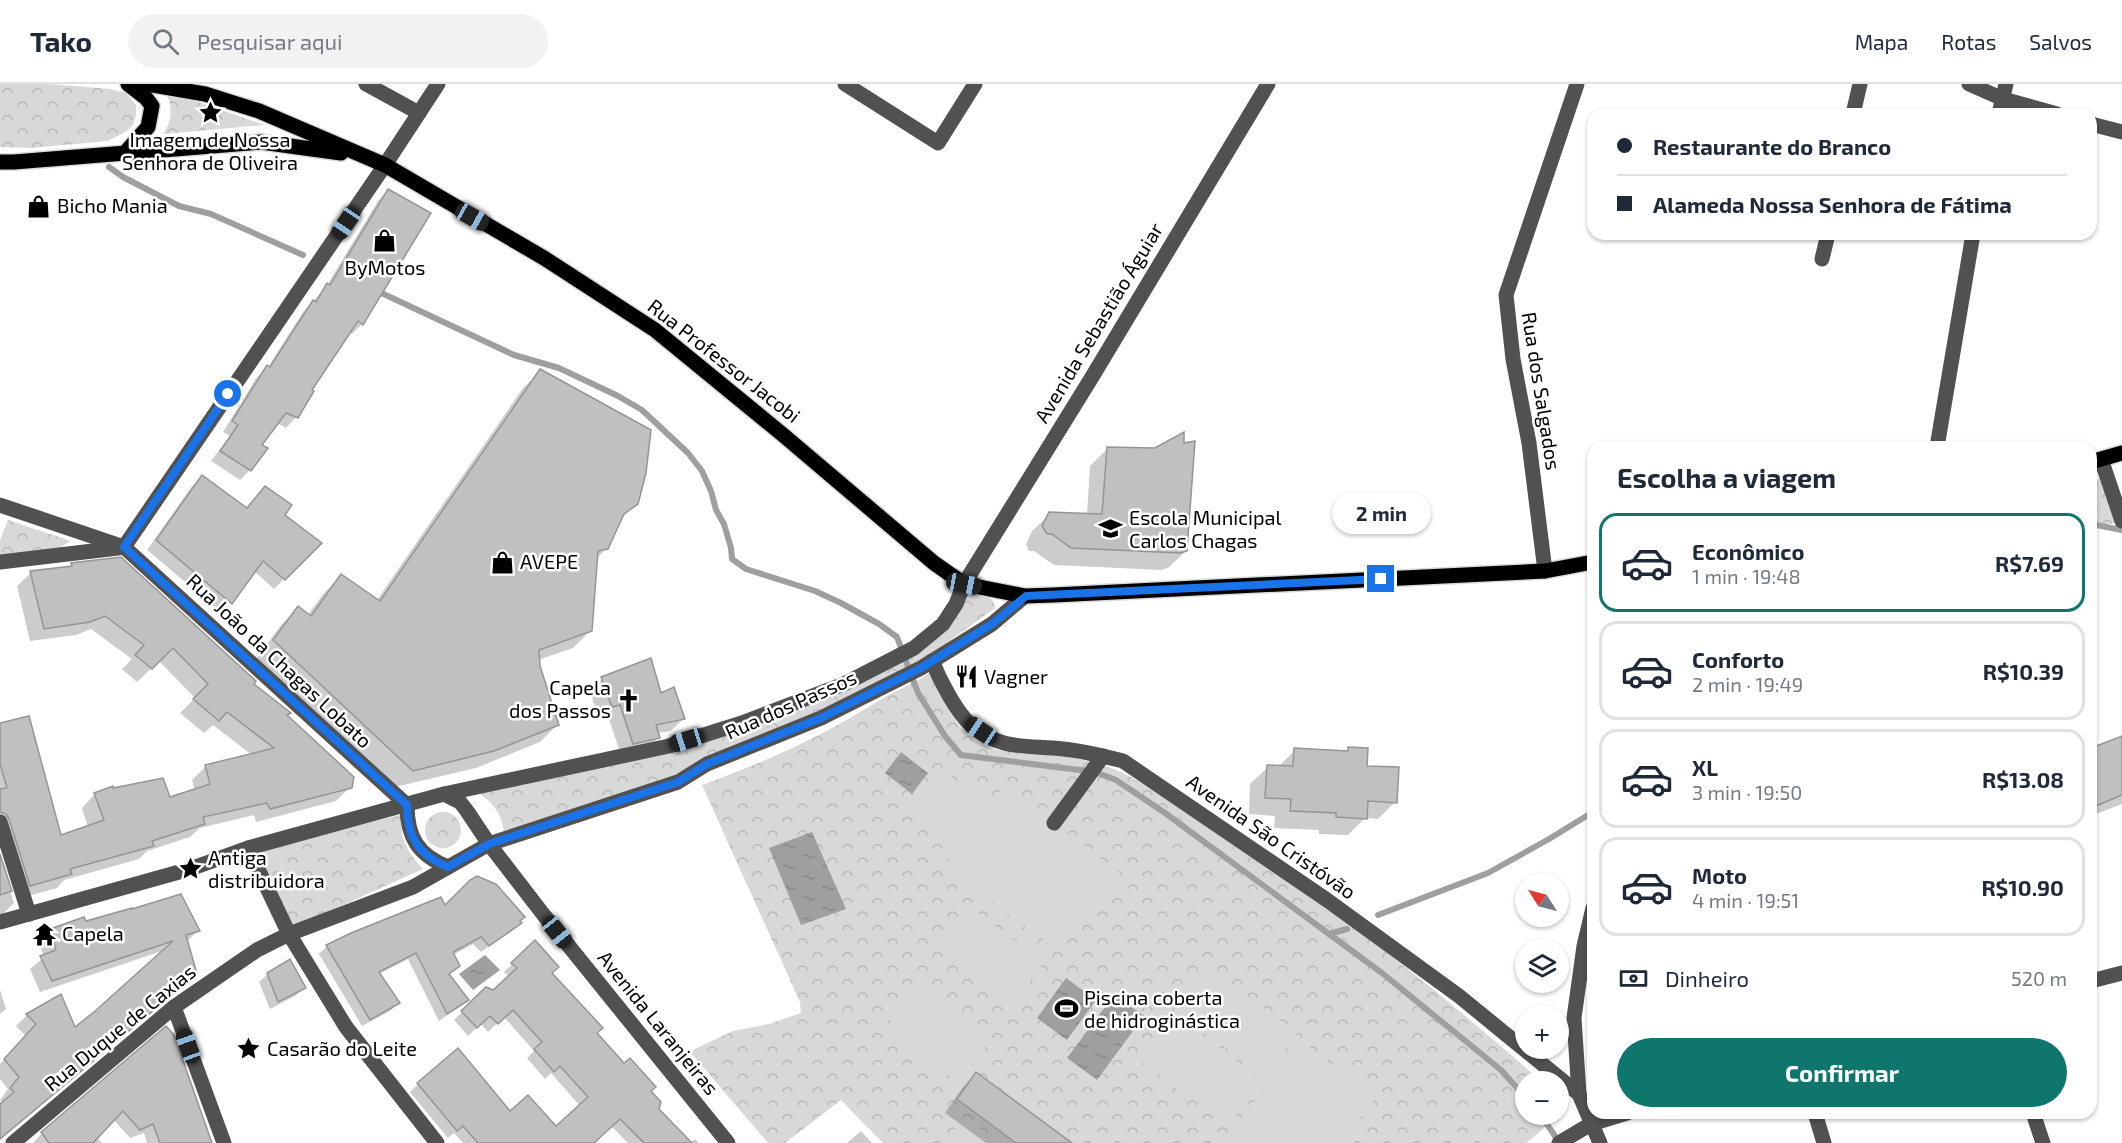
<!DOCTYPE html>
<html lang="pt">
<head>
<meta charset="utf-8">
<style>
  :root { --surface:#fff; --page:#f2f2f3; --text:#1f2937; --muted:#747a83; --line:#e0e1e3; --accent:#0f766e }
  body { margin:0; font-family:"Exo 2",sans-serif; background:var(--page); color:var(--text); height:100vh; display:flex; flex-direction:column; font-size:22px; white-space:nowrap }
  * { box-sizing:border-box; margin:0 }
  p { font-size:20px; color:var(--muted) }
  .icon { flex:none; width:33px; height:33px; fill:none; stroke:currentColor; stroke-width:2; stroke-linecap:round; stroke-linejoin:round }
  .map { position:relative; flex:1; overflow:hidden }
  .panel { position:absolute; left:1587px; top:357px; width:510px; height:678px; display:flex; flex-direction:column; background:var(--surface); border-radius:18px; box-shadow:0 2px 4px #0004 }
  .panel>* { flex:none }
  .guide { position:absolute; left:1587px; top:24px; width:510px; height:132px; border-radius:18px; box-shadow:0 2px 4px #0004; display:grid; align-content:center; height:132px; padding:0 30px; background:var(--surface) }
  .needle { width:39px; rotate:306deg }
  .buttons { position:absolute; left:1515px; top:789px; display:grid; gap:12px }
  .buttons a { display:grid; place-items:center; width:54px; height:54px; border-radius:50%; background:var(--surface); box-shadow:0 2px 4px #0004; font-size:30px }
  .end { position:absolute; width:27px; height:27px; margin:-14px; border:8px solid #1a73e8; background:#fff; box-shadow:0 0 0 3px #fff }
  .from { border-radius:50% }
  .bubble { position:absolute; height:42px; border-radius:21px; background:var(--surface); box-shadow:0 2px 4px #0004; font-size:20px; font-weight:700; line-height:42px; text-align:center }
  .car { position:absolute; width:18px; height:36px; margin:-18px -9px; border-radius:8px; box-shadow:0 0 4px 2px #0007; background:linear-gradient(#222 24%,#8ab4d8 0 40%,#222 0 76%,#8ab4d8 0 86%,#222 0) }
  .guide b { display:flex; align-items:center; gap:21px; height:57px; font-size:22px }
  .guide b+b { border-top:2px solid var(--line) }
  .guide i { width:15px; height:15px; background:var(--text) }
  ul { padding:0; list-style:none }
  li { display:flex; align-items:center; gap:18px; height:99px; margin:0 12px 9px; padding:0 18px; border:3px solid var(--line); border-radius:18px }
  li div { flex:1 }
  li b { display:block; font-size:22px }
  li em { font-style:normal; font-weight:700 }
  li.active { border-color:var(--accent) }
  li>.icon { width:54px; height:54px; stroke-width:1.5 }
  h2 { padding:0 30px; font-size:27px; line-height:72px }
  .pay { display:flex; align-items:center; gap:15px; height:66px; padding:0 30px; font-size:22px }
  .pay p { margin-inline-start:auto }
  .button { display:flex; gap:12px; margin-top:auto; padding:12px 30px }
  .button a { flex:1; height:69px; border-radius:36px; background:var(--accent); color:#fff; font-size:24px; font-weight:700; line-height:69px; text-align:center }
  header { display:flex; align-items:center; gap:36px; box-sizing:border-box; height:84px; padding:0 30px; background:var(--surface); border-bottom:2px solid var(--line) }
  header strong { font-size:28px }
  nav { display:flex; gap:33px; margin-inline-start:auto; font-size:21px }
  .search { width:420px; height:54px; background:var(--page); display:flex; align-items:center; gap:15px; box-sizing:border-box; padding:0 21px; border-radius:33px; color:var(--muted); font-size:22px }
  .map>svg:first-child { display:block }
  .park { fill:url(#park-crowns) }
  .garden { fill:#d8d8d8 }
  .water { fill:url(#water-ripples) }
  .shadow { fill:#0003 }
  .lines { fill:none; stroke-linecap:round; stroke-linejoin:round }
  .stream { stroke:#9f9f9f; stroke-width:6 }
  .building { fill:#c0c0c0; stroke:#959595; stroke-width:1.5 }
  .major-casing { stroke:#dbdbdb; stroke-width:18 }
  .minor { stroke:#515151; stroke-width:15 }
  .major { stroke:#000; stroke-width:15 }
  .route { stroke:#1a73e8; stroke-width:8 }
  .labels { text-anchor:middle; stroke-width:5; stroke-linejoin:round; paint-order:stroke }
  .poi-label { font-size:20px; fill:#000; stroke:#fff; text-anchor:start }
  .street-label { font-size:20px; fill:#000; stroke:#fff }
</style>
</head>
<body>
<header>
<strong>Tako</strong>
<div class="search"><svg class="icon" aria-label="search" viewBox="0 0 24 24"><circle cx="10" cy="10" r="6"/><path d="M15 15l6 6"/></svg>Pesquisar aqui</div>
<nav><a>Mapa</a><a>Rotas</a><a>Salvos</a></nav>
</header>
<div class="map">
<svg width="2122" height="1059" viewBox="0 0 2122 1059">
  <defs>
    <pattern id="park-crowns" width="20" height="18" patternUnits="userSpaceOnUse" patternTransform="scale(1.5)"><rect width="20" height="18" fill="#d8d8d8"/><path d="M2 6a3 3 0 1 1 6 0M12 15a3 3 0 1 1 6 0" fill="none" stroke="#b8b8b8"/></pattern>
    <pattern id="water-ripples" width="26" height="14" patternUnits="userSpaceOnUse" patternTransform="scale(1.5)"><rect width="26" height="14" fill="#9f9f9f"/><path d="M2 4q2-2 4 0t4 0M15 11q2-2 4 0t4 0" fill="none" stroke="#878787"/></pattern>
  </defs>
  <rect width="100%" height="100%" fill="#fff"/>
  <g class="park">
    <polygon points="0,0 49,0 110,5 126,9 136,21 136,31 133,41 127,47 108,57 30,64 0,63"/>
    <path d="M164 6 265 41 163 50C173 37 173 19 164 6Z"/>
    <polygon points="2102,395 2115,439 2091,444 2091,396"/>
    <polygon points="8,436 71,457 59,464 0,473 0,456"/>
    <path d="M966 508C979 510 993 509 995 524L923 576 854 615 680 693 504 749C502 728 493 720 477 707L672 663 919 564Z"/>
    <path d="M931 588C941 610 951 635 968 651 990 671 1023 669 1050 671 1078 674 1104 679 1129 692 1168 713 1202 740 1239 765 1271 787 1306 807 1337 831 1408 883 1475 939 1541 997L1526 998V1030L1554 1031 1541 1047 1526 1059H883L841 1016 785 1059H768L691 969 695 965 733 947 769 940 801 929 800 918 702 701C746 685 789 667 830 645 849 635 868 623 887 612 902 604 917 598 931 588Z"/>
    <circle cx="443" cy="746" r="18"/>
    <path d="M403 730C398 753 407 767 423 785L292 844 256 767Z"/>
  </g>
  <g class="garden">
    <polygon points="943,687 990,721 1005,702 1120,789 1059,868 945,781 959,763 913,729"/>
    <polygon points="972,825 1044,878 1013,920 941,867"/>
    <polygon points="1207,882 1297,949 1265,993 1174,926"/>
    <polygon points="919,898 992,953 958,998 885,944"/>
    <polygon points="1172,929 1262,996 1228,1042 1138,975"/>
    <polygon points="1300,956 1376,1013 1341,1059 1224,1059"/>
    <polygon points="963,1033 1002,1059 946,1059"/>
  </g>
  <g class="water">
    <polygon points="901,668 928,689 912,710 885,689"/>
    <polygon points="812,748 846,825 801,841 769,764"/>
    <polygon points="485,871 500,886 473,906 459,890"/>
    <polygon points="1066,894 1096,916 1067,956 1037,934"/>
    <polygon points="1114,911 1144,932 1097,996 1067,974"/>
  </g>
  <g class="shadow">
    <polygon points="388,106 362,240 352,250 349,248 310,307 312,308 296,333 286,344 277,339 260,362 250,386 240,396 211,377 230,352 223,348 257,293 268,283 303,228 326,203 378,117"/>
    <polygon points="541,287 637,419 619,437 607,464 596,475 591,546 573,564 538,576 557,641 540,658 476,684 395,703 257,574 281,541 298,524 308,531 324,509 341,492 377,516 523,304"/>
    <polygon points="1108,364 1186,467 1168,484 1162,486 1054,481 1034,467 1029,467 1026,460 1032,447 1050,430 1087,431 1090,382"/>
    <polygon points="202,393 246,425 265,404 283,431 320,459 274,505 254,487 221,528 147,466 192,402"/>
    <polygon points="72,481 252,600 286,632 350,703 336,717 256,738 254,731 200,744 190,753 147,767 139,775 64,796 57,804 17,815 0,740 0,641 60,753 88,743 82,724 95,710 169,715 195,707 192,696 205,683 252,671 213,641 204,649 180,629 195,614 159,577 137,598 122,585 132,575 91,545 76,551 30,557 17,502 31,489 69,484"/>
    <polygon points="602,595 683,635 671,647 657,649 659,653 646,666 621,671 608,632 599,635 590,607"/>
    <polygon points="2122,653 2122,720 2091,732 2091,666"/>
    <polygon points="1349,664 1395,718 1378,735 1365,734 1348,751 1319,750 1319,746 1274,744 1275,732 1249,730 1250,700 1268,683 1278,683 1295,666 1345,669"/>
    <polygon points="0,775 14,819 0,833"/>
    <polygon points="445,823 520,839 481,868 473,860 453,871 458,882 449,891 467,916 459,923 439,937 408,875 379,890 398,919 390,927 362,942 319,870 327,862"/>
    <polygon points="85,839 198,847 186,858 195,890 0,1055 0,1021 3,1019 0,1016 8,1005 0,995 0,980 26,952 16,942 27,931 75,945 165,866 40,908 30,885 44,873 39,858 51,847"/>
    <polygon points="535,859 550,889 595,949 649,1008 657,1026 690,1059 695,1055 699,1059 628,1059 611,1042 593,1059 463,1059 454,1049 448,1054 410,1008 418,1000 555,1044 580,1022 551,989 545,995 527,974 534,967 504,933 488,948 481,940 468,952 454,936 486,905 493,907 509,893 504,888"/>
    <polygon points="268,890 304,904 295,912 270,925 259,898"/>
    <polygon points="0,906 6,925 0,930"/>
    <polygon points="166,944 210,1059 147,1059 144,1049 130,1054 113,1035 96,1053 102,1059 33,1059 42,1049"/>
    <polygon points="976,990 1070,1059 986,1059 945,1029 963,1003"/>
    <polygon points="861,1047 872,1059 847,1059"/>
  </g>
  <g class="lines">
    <g class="stream">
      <polyline points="109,83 123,93 179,122 211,130 303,171"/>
      <polyline points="375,206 514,271 559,284 618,312 642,326 688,369 702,387 711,407 716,426 724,440 731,464 732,475 746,485 815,507 841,519 879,540 897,553 918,609 945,652 961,671 1095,688 1116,696 1165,729 1382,889 1501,986 1526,1014"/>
      <polyline points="2091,440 2122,446"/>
      <polyline points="1378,831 1488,789 1549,755 1593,728"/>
      <polyline points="1329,850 1347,845"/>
      <polyline points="1540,1030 1559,1058"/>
    </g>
  </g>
  <g class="building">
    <polygon points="388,105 431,129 363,241 358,237 312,306 314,307 298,334 286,329 262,361 268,364 251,387 220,367 238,341 232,337 267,281 270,283 313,216 316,218 327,199 330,201"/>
    <polygon points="540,285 651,346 646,389 638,420 624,430 608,465 598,467 592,547 539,566 540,582 559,641 494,667 413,687 273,556 298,522 311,532 341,490 380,517"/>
    <polygon points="1184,348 1184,359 1195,357 1187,467 1180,469 1071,464 1052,450 1047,450 1042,442 1049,428 1102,430 1107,363 1155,364"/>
    <polygon points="202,391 247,424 265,402 292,421 285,431 322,459 285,496 263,477 232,520 156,456"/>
    <polygon points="121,473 256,597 254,600 291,629 287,631 354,693 352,704 270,725 267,719 203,733 205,740 152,757 154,762 70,785 72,790 30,802 9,735 6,730 0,728 0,705 7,704 0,680 0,639 29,632 61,751 104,736 94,709 113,702 113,704 163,694 170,713 210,700 205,681 274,664 227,628 219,637 193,615 208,600 173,564 152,585 135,571 144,561 105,532 90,538 44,545 30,487 72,482 71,479"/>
    <polygon points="651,574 661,609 674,603 685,635 656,641 660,654 633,660 620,621 612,623 601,593"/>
    <polygon points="2122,652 2122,711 2091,724 2091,664"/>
    <polygon points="1348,663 1368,664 1367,682 1399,683 1397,719 1368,717 1367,735 1336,733 1336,729 1290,727 1291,715 1265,714 1267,681 1293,682 1294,664 1348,667"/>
    <polygon points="0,770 12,807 0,811"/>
    <polygon points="477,792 496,800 525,833 520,837 522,839 489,862 481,853 453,868 460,882 449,890 469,916 447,930 416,869 379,888 400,919 370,936 326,861 351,849 441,813 445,821 470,796"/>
    <polygon points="181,810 200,847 186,851 197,890 0,1055 0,1020 14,1008 10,1004 19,993 4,975 36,940 26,930 61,910 75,943 94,928 173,857 52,897 40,872 56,866 50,845 84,833 86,837 132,824 132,825"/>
    <polygon points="535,856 559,883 552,889 603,944 597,949 624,979 630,974 656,1003 651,1007 661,1018 659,1025 692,1059 644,1059 620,1035 594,1059 478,1059 463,1042 457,1047 417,999 458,964 510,1027 528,1011 556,1042 588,1013 560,982 554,988 534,965 542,958 513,926 498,940 490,932 477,944 461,927 486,903 493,906 517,884 511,879"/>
    <polygon points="290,875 306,904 278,918 267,889"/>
    <polygon points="166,942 174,951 212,1059 160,1059 153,1040 140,1046 123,1027 93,1059 49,1059 41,1048"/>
    <polygon points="976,988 1072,1059 1016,1059 957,1015"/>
  </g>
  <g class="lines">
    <defs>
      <g id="major">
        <polyline points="147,0 205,10 259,27 385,81 544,174 655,246 782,350 934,479 964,500 1025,512 1054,511 1545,487 1593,478"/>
        <polyline points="125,69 148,43 152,22 146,14 128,0"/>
        <polyline points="0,78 14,78 261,58 341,69"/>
        <polyline points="2091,378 2122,369"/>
      </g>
    </defs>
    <use href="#major" class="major-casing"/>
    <g class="minor">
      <polyline points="366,0 419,29"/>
      <polyline points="845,0 938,59 975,0"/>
      <polyline points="1969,0 2003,15 2057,30"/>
      <polyline points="1853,30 1860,0"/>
      <polyline points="1999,30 2006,0"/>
      <polyline points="2091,40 2122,48"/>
      <polyline points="1822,175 1828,150"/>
      <polyline points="1937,363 1973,150"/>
      <polyline points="2101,375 2122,437"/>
      <path d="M0 421 124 463 407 721C407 753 418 771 448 783"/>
      <polyline points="124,463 385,81 438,0"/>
      <polyline points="0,478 118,464"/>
      <polyline points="1545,487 1529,359 1513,275 1506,211 1577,0"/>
      <path d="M932 577C940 596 956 628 971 641 1001 667 1027 661 1063 665 1084 667 1103 672 1123 677L1327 816 1459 912 1579 1010"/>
      <polyline points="444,710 460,718 467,727 489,760 543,830 728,1059"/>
      <polyline points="0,738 29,830"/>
      <polyline points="1054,739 1103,672"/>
      <polyline points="248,764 289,850 346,943 437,1059"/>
      <polyline points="1593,824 1584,862 1574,934 1579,1010 1600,1059"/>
      <polyline points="0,838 190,785 248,764 444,710 669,662 742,639 844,600 914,564 943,540 956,520 964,500 1092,293 1268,0"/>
      <polyline points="2091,897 2122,889"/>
      <polyline points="174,923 224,1059"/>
      <polyline points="1815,1029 1824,1059"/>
      <polyline points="2033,1029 2043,1059"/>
      <polyline points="13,1059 174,923 257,866 289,850 413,803 489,760 678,698 707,680 821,634 921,584 992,540 1025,512"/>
      <polyline points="1559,1059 1591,1040 1627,1029"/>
    </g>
    <use href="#major" class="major"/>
  </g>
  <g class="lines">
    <path class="route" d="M228 310 124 463 407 721C407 753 418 771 448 783L489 760 678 698 707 680 821 634 921 584 992 540 1026 512 1381 495"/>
  </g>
  <defs>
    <symbol id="sight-bare" viewBox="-9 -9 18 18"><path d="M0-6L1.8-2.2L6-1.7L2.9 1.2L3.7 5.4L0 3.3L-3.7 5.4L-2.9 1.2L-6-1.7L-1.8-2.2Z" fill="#000" stroke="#fff" stroke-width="2.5" paint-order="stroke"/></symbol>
    <symbol id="shop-bare" viewBox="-9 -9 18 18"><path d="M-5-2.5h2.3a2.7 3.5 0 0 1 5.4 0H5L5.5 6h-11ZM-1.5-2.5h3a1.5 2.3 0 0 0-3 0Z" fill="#000" stroke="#fff" stroke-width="2.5" paint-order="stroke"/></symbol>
    <symbol id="school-bare" viewBox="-9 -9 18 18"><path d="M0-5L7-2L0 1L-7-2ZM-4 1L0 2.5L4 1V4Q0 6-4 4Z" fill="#000" stroke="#fff" stroke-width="2.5" paint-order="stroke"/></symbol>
    <symbol id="restaurant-bare" viewBox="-9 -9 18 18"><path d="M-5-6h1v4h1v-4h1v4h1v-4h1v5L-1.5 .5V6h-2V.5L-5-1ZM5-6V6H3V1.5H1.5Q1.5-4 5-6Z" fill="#000" stroke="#fff" stroke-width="2.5" paint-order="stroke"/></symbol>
    <symbol id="church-bare" viewBox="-9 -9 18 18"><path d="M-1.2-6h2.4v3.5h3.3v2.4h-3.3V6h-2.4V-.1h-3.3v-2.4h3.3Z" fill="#000" stroke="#fff" stroke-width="2.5" paint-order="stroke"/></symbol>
    <symbol id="temple-bare" viewBox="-9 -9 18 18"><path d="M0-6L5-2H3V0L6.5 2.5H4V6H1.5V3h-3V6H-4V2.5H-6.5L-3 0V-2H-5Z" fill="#000" stroke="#fff" stroke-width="2.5" paint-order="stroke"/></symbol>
    <symbol id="stadium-bare" viewBox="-9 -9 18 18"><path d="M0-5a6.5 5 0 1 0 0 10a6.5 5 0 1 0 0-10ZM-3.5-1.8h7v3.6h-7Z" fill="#000" stroke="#fff" stroke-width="2.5" paint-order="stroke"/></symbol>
  </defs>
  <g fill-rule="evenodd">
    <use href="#sight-bare" x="194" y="12" width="33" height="33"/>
    <use href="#shop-bare" x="22" y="106" width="33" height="33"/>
    <use href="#shop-bare" x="368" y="140" width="33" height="33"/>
    <use href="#school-bare" x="1094" y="428" width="33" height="33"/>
    <use href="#shop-bare" x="486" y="462" width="33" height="33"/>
    <use href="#restaurant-bare" x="950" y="576" width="33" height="33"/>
    <use href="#church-bare" x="612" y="600" width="33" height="33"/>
    <use href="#sight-bare" x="174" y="768" width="33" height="33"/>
    <use href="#temple-bare" x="28" y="834" width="33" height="33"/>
    <use href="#stadium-bare" x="1050" y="908" width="33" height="33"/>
    <use href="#sight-bare" x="232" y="948" width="33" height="33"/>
  </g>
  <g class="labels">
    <g class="poi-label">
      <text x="210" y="63" text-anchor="middle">Imagem de Nossa<tspan x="210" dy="23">Senhora de Oliveira</tspan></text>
      <text x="57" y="129">Bicho Mania</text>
      <text x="385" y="191" text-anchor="middle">ByMotos</text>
      <text x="1129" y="441">Escola Municipal<tspan x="1129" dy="23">Carlos Chagas</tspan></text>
      <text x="520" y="485">AVEPE</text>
      <text x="984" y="600">Vagner</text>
      <text x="611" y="611" text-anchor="end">Capela<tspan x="611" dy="23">dos Passos</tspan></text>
      <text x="208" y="781">Antiga<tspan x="208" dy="23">distribuidora</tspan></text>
      <text x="62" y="857">Capela</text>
      <text x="1084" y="921">Piscina coberta<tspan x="1084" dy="23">de hidroginástica</tspan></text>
      <text x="267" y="972">Casarão do Leite</text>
    </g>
    <g class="street-label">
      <text transform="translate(1099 239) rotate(-59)" y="7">Avenida Sebastião Águiar</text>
      <text transform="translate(724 277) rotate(38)" y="7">Rua Professor Jacobi</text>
      <text transform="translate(1541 307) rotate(81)" y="7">Rua dos Salgados</text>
      <text transform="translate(279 577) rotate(43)" y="7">Rua João da Chagas Lobato</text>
      <text transform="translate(791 621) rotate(-24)" y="7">Rua dos Passos</text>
      <text transform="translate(1271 753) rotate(35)" y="7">Avenida São Cristóvão</text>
      <text transform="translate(658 939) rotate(51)" y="7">Avenida Laranjeiras</text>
      <text transform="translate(120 944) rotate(-39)" y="7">Rua Duque de Caxias</text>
    </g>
  </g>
</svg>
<div class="buttons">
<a><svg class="needle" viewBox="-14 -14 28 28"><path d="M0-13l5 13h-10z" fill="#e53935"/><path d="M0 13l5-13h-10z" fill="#747a83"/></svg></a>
<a><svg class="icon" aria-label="layers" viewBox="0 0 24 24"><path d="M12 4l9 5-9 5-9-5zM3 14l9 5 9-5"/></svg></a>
<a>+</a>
<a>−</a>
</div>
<i class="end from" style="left:228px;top:310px"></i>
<i class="end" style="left:1381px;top:495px"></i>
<div class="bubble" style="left:1332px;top:408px;width:99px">2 min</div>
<i class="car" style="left:472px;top:133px;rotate:119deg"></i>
<i class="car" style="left:346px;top:139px;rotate:214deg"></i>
<i class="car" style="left:964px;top:500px;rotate:101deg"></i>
<i class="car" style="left:981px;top:647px;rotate:304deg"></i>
<i class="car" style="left:687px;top:656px;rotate:253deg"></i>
<i class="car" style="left:557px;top:848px;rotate:141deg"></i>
<i class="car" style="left:188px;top:962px;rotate:340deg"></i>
<div class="guide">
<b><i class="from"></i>Restaurante do Branco</b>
<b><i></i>Alameda Nossa Senhora de Fátima</b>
</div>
<section class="panel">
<h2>Escolha a viagem</h2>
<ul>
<li class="active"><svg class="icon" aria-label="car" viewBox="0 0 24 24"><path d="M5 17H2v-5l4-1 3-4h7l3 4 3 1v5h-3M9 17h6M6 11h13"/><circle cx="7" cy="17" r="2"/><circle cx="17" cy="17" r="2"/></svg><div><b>Econômico</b><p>1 min · 19:48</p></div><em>R$7.69</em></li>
<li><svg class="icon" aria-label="car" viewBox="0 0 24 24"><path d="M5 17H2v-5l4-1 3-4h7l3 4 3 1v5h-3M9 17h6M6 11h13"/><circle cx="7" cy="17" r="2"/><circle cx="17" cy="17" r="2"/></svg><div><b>Conforto</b><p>2 min · 19:49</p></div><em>R$10.39</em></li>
<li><svg class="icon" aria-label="car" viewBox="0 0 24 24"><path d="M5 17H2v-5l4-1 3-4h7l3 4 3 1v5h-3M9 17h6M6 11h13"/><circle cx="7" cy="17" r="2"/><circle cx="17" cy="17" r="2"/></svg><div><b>XL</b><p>3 min · 19:50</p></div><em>R$13.08</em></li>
<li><svg class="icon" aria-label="car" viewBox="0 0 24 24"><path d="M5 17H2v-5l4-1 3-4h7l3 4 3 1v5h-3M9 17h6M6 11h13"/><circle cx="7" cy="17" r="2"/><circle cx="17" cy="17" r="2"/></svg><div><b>Moto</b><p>4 min · 19:51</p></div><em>R$10.90</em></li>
</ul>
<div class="pay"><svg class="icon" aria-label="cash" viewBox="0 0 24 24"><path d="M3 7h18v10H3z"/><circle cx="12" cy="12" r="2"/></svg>Dinheiro<p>520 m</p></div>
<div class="button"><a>Confirmar</a></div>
</section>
</div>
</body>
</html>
